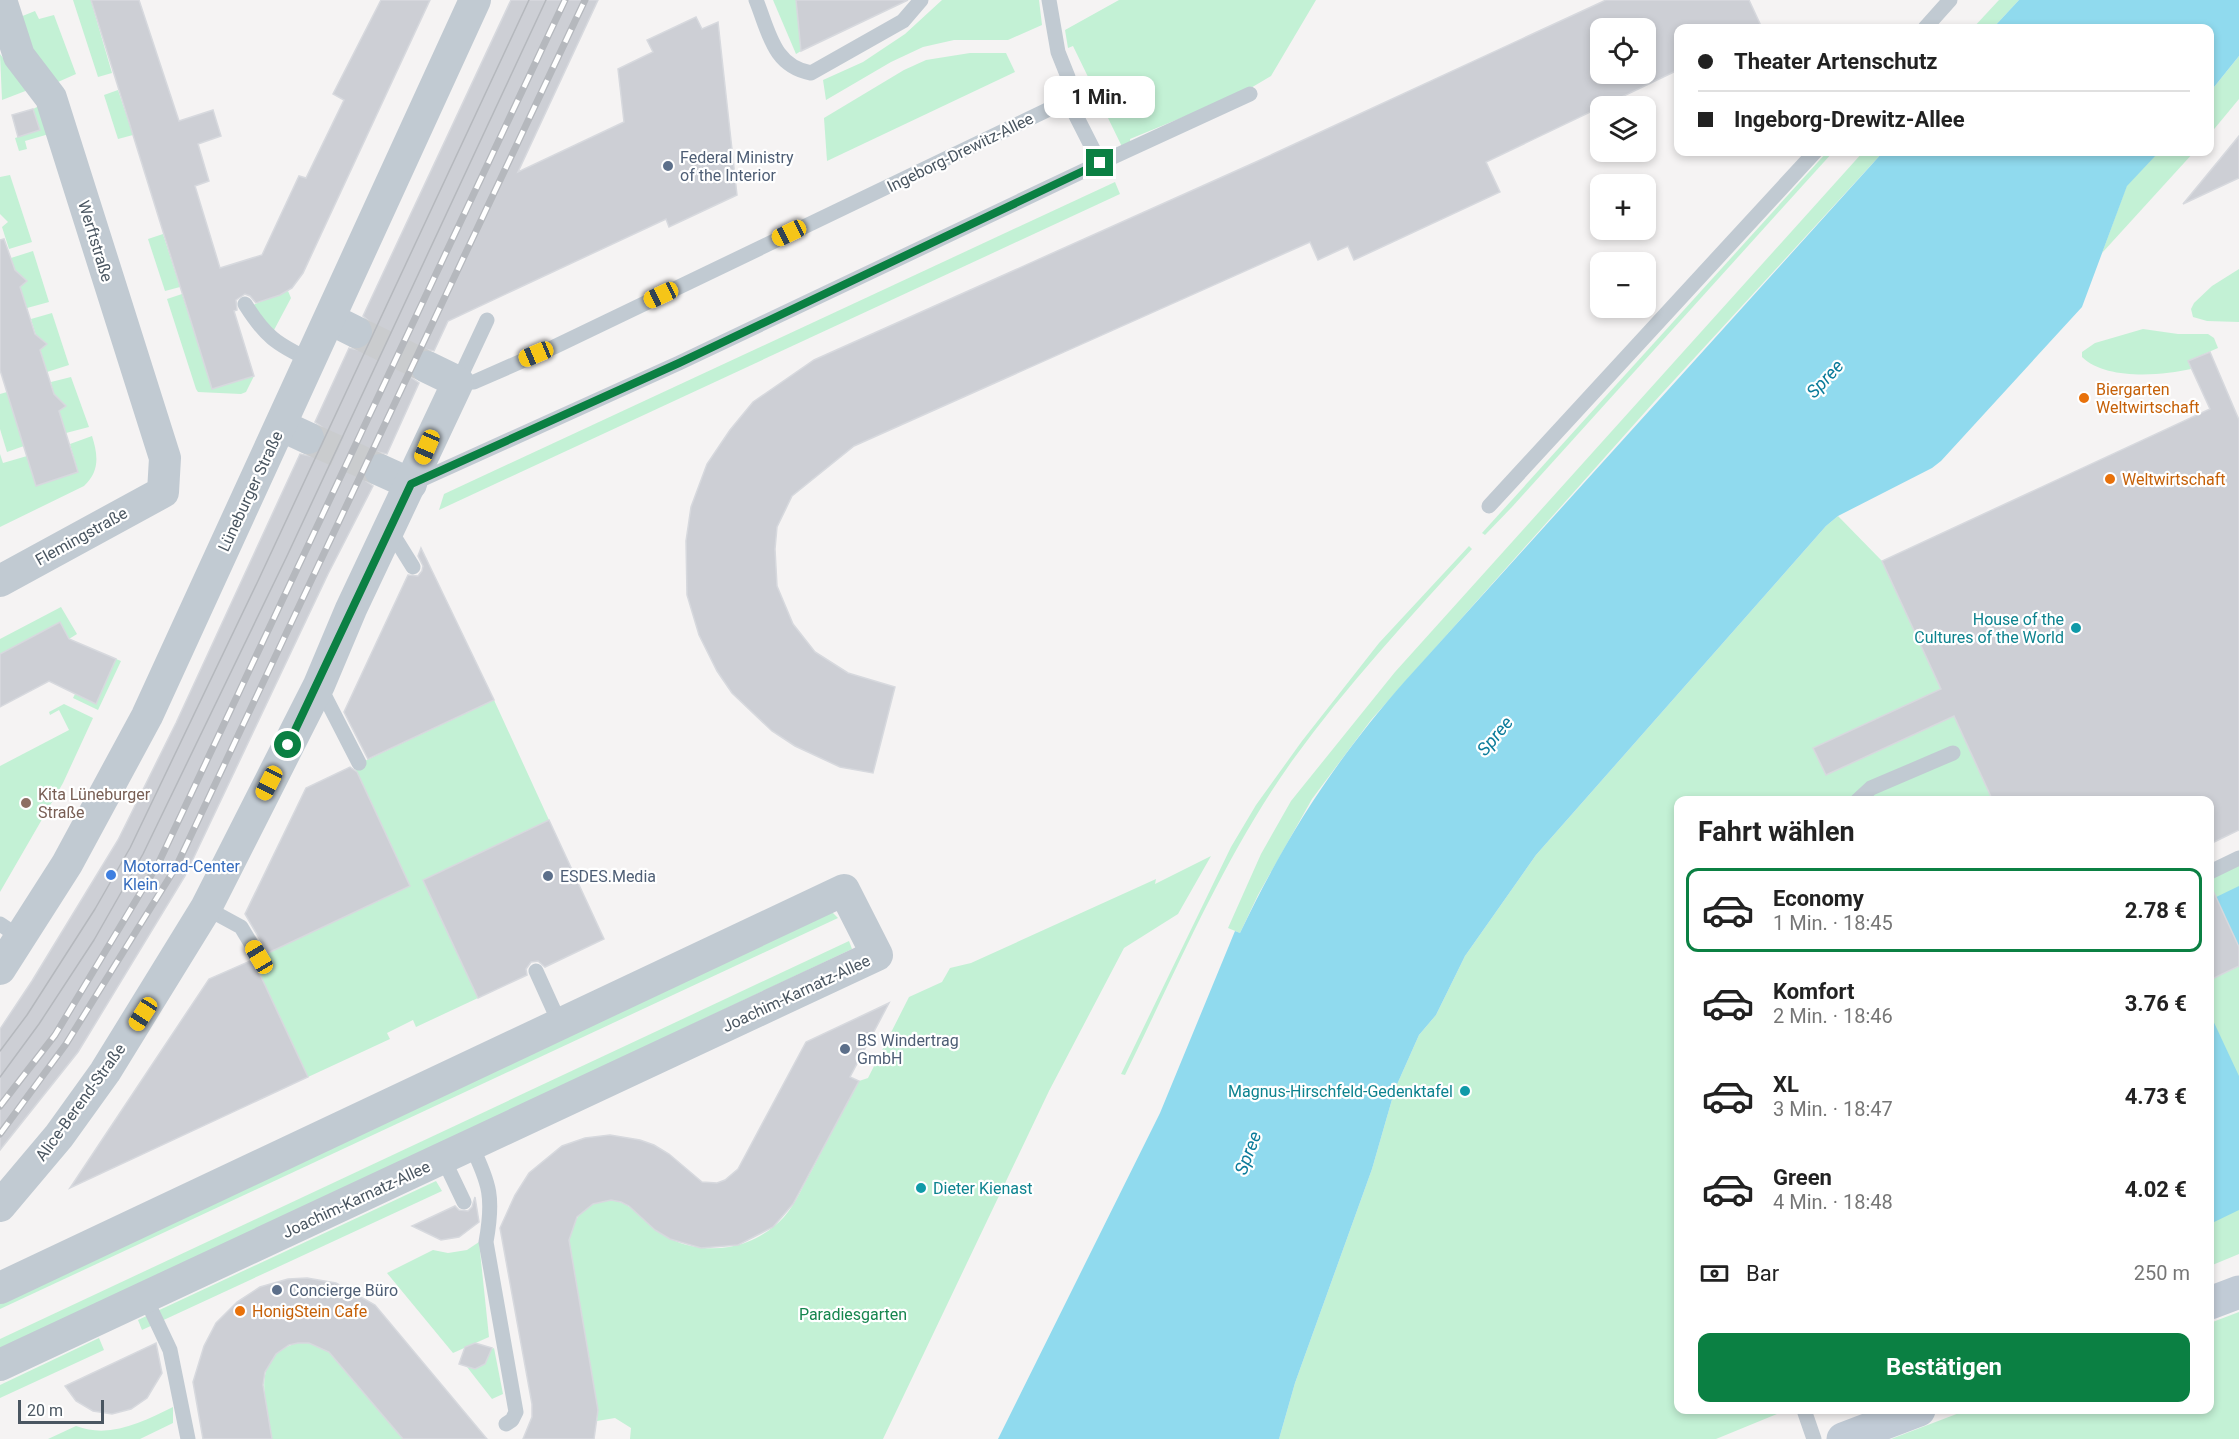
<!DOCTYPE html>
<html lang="de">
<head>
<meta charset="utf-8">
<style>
  :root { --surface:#fff; --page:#f2f2f2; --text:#222; --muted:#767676; --line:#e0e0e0; --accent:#0b8043 }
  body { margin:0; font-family:Roboto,sans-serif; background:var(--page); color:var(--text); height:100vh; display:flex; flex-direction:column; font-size:22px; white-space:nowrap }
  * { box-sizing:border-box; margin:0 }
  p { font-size:20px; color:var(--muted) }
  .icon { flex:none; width:33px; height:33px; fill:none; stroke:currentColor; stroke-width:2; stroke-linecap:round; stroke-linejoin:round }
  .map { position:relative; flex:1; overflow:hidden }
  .side { position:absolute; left:1674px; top:796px; width:540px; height:618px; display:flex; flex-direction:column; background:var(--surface); border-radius:12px; box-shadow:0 3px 9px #0003 }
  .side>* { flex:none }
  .banner { position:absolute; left:1674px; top:24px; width:540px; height:132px; border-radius:12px; box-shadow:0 3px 9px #0003; display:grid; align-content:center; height:132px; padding:0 24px; background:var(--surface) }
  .buttons { position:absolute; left:1590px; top:18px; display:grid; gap:12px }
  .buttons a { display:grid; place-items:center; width:66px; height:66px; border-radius:12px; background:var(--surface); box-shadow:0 3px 9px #0003; font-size:30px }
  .scale { position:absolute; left:18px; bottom:15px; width:86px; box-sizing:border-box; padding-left:6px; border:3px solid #4a5661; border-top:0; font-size:16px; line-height:21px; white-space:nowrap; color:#4a5661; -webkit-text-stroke:4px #fff; paint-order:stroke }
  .end { position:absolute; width:27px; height:27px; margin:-14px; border:8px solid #0b8043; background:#fff; box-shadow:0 0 0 3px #fff }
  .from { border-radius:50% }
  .bubble { position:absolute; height:42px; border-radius:12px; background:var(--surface); box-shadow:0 3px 9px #0003; font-size:20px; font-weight:700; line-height:42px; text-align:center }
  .car { position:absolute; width:18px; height:36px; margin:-18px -9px; border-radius:8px; box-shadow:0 0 4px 2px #0007; background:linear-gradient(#f5c518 24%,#345 0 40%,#f5c518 0 76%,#345 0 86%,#f5c518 0) }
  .banner b { display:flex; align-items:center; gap:21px; height:57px; font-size:22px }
  .banner b+b { border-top:2px solid var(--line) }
  .banner i { width:15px; height:15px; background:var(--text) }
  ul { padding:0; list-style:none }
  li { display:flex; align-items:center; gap:18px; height:84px; margin:0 12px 9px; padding:0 12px; border:3px solid transparent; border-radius:12px }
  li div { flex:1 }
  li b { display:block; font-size:22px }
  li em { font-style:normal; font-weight:700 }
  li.active { border-color:var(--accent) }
  li>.icon { width:54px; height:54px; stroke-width:1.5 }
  h2 { padding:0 24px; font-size:27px; line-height:72px }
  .pay { display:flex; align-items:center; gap:15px; height:66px; padding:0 24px; font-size:22px }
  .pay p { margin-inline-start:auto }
  .primary-button { display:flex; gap:12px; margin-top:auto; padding:12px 24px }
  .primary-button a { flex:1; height:69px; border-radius:12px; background:var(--accent); color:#fff; font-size:24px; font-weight:700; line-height:69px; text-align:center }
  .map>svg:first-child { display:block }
  .green { fill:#c3f1d5 }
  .water { fill:#90daee }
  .building { fill:#cdcfd5; stroke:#d7d9de; stroke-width:1.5; fill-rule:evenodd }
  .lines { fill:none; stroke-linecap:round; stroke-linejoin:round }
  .street-tunnel { stroke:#caccce; stroke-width:32; stroke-dasharray:32 16; stroke-linecap:butt }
  .lane { stroke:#c1cad2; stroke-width:15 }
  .street { stroke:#c1cad2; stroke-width:32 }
  .secondary { stroke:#c1cbd6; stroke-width:33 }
  .tram { stroke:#b5b8bd; stroke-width:1.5 }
  .rail-casing { stroke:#b5b8bd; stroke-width:7 }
  .rail { stroke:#fff; stroke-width:4.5; stroke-dasharray:14; stroke-linecap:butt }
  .route { stroke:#0b8043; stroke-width:8 }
  .service-dot { fill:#5c6f8a; stroke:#fff; stroke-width:2 }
  .food-dot { fill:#e8710a; stroke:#fff; stroke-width:2 }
  .culture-dot { fill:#0f9aa8; stroke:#fff; stroke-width:2 }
  .education-dot { fill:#8d6e63; stroke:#fff; stroke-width:2 }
  .shop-dot { fill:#3f7fe0; stroke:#fff; stroke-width:2 }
  .labels { text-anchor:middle; stroke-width:4.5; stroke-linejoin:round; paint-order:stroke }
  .street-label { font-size:16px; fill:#4a5661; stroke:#fff }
  .service-label { font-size:16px; fill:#4e5e75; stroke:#fff; text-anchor:start }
  .food-label { font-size:16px; fill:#c56008; stroke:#fff; text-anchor:start }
  .culture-label { font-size:16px; fill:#0d838f; stroke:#fff; text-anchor:end }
  .education-label { font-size:16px; fill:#785e54; stroke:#fff; text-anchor:start }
  .shop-label { font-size:16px; fill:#366cbe; stroke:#fff; text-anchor:start }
  .park-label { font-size:16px; fill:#17864f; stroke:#fff }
  .water-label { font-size:18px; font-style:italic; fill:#0c7c9b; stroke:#fff }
</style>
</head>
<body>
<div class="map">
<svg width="2239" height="1439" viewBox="0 0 2239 1439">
  <rect width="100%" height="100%" fill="#f5f3f3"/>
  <g class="green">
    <polygon points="73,0 93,0 91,1 112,73 98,77"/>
    <polygon points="773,0 796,0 801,51 796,54"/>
    <polygon points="942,0 1039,0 1042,25 1008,40 954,40 923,47 891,62 826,100 823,80 863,62 905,34"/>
    <polygon points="1119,0 1316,0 1271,76 1244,92 1130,139 1132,155 1127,157 1073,46 1068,48 1065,30"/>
    <polygon points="1999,0 2019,0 1993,28 1973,28"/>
    <polygon points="35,11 39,19 54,15 76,74 58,82 33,56 20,17"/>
    <polygon points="970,53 1006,53 1015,72 827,161 824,118 904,70 926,60"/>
    <polygon points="0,54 28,90 2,100"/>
    <polygon points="2239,56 2239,99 2210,134 2210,92"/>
    <polygon points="118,90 133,135 118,139 104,95"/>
    <polygon points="39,106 49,134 25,141 27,149 19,151 15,138 39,130 33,109"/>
    <polygon points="1827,152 1833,152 1512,507 1485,535 1482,533"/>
    <polygon points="1863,152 1883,152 1654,402 1371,720 1312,799 1258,895 1240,933 1228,928 1261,854 1291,801 1395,672"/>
    <polygon points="2159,152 2194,152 2102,253 2127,185"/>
    <polygon points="10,175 32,242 9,249 2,227 8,222 0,214 0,177"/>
    <polygon points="1115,182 1120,194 439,510 444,494"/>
    <polygon points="163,234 180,287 165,291 148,239"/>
    <polygon points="33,251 49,302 27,308 20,287 27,281 19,274 16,274 11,258"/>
    <polygon points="2239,269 2239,322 2207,321 2193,317 2191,309 2194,303 2212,286"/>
    <polygon points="288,291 291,298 274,330 270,330 253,305"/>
    <polygon points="182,294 212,388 254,376 246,392 241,394 198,392 196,389 167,299"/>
    <polygon points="52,313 69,365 47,372 31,319"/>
    <path d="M2143 329 2178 334H2208L2214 338 2218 348 2188 361 2191 369C2161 376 2105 380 2082 357V352L2095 343Z"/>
    <polygon points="71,377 89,427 66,433 59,411 65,405 58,398 55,399 51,382"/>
    <polygon points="7,392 24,446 7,452 0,429 0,394"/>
    <path d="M92 436C98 455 100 471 84 486L0 527V454L3 463 27 456 36 486 78 472 70 444Z"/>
    <polygon points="1838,516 1882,561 1941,689 1813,748 1826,775 1954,716 1993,801 1678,801 1678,1410 1787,1410 1716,1439 1279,1439 1295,1383 1372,1169 1395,1089 1419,1035 1436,1015 1465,956 1536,855 1826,526"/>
    <path d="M1469 546 1472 549C1410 617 1346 686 1292 761 1223 858 1177 969 1125 1075L1121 1074 1231 847 1256 805 1302 741 1379 643Z"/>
    <polygon points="61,607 77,634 69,639 60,622 0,654 0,639"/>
    <polygon points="116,659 121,661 98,710 73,698 75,694 96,704"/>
    <polygon points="494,700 549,820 423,880 478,998 416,1027 413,1020 387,1033 390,1039 308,1077 253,960 410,886 354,766"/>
    <polygon points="64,704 93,718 63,783 0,892 0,766 69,730 59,710 50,715 49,712"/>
    <path d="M1211 856 1178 914 1124 948 1049 1091 883 1439H630L631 1428 615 1418 597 1421 598 1410 569 1240C572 1225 577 1214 590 1206 624 1185 645 1226 671 1239 689 1248 710 1250 729 1247 750 1244 770 1232 784 1217 796 1204 803 1185 812 1170 827 1140 843 1111 859 1081L868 1078 909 997 942 982 950 968 971 963 1156 879 1155 884Z"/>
    <polygon points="2239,858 2239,1254 2210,1266 2210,872"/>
    <polygon points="824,911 833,913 838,918 0,1309 0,1295"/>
    <polygon points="849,941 852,949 0,1351 0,1339"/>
    <polygon points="436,1181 442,1191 142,1330 138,1320"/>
    <polygon points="479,1242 489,1337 453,1353 387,1273 433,1250 448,1253 467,1250"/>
    <polygon points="2239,1312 2239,1439 1891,1439 1967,1410 2210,1410 2210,1323"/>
    <polygon points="99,1338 104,1350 0,1398 0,1385"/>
    <path d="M298 1343H309L329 1352 403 1439H272C266 1403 249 1355 298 1343Z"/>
    <polygon points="494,1348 503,1394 492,1399 467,1367 475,1369 485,1364 488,1357 486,1352"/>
    <path d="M173 1407V1423L140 1439H48L76 1426C110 1439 142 1422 173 1407Z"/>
  </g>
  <g class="water">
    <polygon points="2019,0 2239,0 2239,56 2210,92 2210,28 1993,28"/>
    <path d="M1883 152H2159L2127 186 2082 307 1941 461 1932 468 1838 516 1826 526 1536 855 1465 956 1436 1015 1419 1035 1395 1089 1372 1169 1295 1383 1279 1439H998L1160 1113 1235 931 1240 933C1287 835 1333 763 1405 681Z"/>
    <polygon points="2239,886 2239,966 2210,980 2210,900"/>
    <polygon points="2210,1014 2239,1076 2239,1210 2210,1224"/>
  </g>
  <g class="building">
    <polygon points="91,0 139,0 179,121 213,110 221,136 198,144 209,181 195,186 220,268 262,255 299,176 306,178 344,100 333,94 381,0 430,0 303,273 292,288 280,295 256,303 250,296 245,294 236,300 237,310 234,311 254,376 212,389"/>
    <polygon points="511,0 598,0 518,172 624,122 618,69 653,52 647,40 696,17 702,29 718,22 737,195 669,227 666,219 448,321 434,351 425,349 417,352 411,359 409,369 412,378 419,383 387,454 378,452 370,455 364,462 362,472 366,481 373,486 328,574 185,876 78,1052 0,1150 0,1029 32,981 118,840 176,723 300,454 310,456 319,452 324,446 326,436 322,427 315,422 349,348 358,350 365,347 372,339 374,330 371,323 363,316"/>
    <polygon points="796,0 908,0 801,51"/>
    <path d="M1606 0H1749L1762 28H1678V70L1486 162 1500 192 1354 260 1348 246 1318 260 1310 242 854 446 792 496 777 527 775 549 777 586 793 624 815 652 848 673 895 687 873 773 840 767 795 746 772 731 732 693 717 671 699 635 687 595 686 541 691 507 707 464 730 430 753 402 814 360 1258 161ZM1600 28H1646V74H1600Z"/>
    <polygon points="33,109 40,130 18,137 12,115"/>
    <polygon points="2239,136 2239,178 2183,204"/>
    <polygon points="4,239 15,270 27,281 20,287 35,334 47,344 40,350 54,394 66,406 59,411 78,472 36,486 0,370 0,240"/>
    <polygon points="2210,352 2239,420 2239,830 2210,844 2210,801 1993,801 1954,716 1826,775 1813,748 1941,689 1882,561 2210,409 2188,361"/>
    <polygon points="421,548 494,700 368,759 344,712 408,575 418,576 422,571 423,566 418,556"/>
    <polygon points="60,622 69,639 116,659 96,704 49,681 0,707 0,654"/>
    <polygon points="350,767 357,772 410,886 268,953 245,914 306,788"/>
    <polygon points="549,820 604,939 545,967 538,961 531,962 526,969 527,975 478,998 423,880"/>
    <polygon points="2210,884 2239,947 2239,966 2210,980"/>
    <polygon points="250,961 256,966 308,1077 70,1188 209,979"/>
    <polygon points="889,1003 850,1077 859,1081 793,1204 773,1227 738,1245 701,1248 670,1239 655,1230 629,1206 621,1202 611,1200 593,1204 577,1217 569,1240 598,1410 594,1439 523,1439 532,1417 532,1404 500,1228 515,1195 529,1173 562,1146 585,1138 610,1135 640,1140 654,1145 669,1154 702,1182 717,1183 725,1180 738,1169 806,1042"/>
    <polygon points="475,1197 479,1222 459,1237 441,1240 412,1226 455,1206 459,1210 468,1211 472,1207"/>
    <polygon points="307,1278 336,1283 375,1305 487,1439 403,1439 329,1352 309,1343 298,1343 289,1345 276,1354 265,1372 263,1385 272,1439 203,1439 193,1382 204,1346 216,1323 237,1302 260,1287 288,1279"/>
    <polygon points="156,1343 162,1373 147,1398 131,1409 112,1414 93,1411 76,1401 65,1386"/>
    <polygon points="475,1343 492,1348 485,1364 475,1369 459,1364 465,1347"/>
  </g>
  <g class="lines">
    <g class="street-tunnel">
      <polyline points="356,332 427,367"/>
      <polyline points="308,438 380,470"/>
    </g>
    <g class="lane">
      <path d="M756 0C769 32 773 66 811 73L903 21 921 0"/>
      <polyline points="1049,0 1058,52 1068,77 1068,100"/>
      <polyline points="1925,28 1950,0"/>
      <polyline points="1100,163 1250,94"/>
      <path d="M245 304C265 336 276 344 310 360"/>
      <polyline points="414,483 679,363 1100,163 1068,100 554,347 474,382 458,382 487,320"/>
      <polyline points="1489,506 1815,152"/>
      <polyline points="390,530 413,567"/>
      <polyline points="319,685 359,763"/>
      <polyline points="1857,801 1871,788 1953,753"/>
      <polyline points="2210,872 2239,858"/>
      <polyline points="206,908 241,927 259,957"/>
      <polyline points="0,924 21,938"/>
      <polyline points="536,971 560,1024"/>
      <path d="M471 1145C490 1184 494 1198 486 1242L516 1412 512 1420 506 1424"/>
      <polyline points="443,1158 464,1202"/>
      <polyline points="145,1297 170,1350 188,1439"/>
      <polyline points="1804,1410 1814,1439"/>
    </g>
    <g class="street">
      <polyline points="330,319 356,332"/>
      <polyline points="282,426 308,438"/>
      <polyline points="380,470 411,484"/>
      <polyline points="0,581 163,492 165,458 51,98 19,56 1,0"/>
      <polyline points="0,969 67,864 147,716 475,0"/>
      <polyline points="0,1206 59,1136 105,1072 206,908 319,685 351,609 458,382 427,367"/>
      <polyline points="0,1288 844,890 877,955 0,1365"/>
    </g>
    <g class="secondary">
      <polyline points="2210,1303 2239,1292"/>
      <polyline points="1843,1439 1919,1410"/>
    </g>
    <g class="tram">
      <polyline points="0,1051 27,1015 95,909 130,848 257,583 529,0"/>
      <polyline points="0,1077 39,1024 94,940 143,854 287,556 546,0"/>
    </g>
    <defs>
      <g id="rail">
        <polyline points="0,1106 55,1035 159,862 565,0"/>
        <polyline points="0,1134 66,1044 176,867 585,0"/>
      </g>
    </defs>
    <use href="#rail" class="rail-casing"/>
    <use href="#rail" class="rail"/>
  </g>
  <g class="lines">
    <polyline class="route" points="288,745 411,484 679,363 1100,163"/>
  </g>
  <g class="service-dot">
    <circle cx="668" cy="166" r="6"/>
    <circle cx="548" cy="876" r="6"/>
    <circle cx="845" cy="1049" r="6"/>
    <circle cx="277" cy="1290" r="6"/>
  </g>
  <g class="food-dot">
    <circle cx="2084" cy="398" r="6"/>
    <circle cx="2110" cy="479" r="6"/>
    <circle cx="240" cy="1311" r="6"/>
  </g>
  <g class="culture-dot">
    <circle cx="2076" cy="628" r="6"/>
    <circle cx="1465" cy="1091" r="6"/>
    <circle cx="921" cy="1188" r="6"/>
  </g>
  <circle class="education-dot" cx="26" cy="803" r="6"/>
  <circle class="shop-dot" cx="111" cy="875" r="6"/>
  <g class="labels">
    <g class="street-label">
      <text transform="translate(960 152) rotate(-26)" y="6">Ingeborg-Drewitz-Allee</text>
      <text transform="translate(96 241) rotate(73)" y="6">Werftstraße</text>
      <text transform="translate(250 491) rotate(-65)" y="6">Lüneburger Straße</text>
      <text transform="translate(81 536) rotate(-29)" y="6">Flemingstraße</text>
      <text transform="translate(796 993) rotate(-25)" y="6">Joachim-Karnatz-Allee</text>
      <text transform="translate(80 1102) rotate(-54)" y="6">Alice-Berend-Straße</text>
      <text transform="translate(356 1199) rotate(-25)" y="6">Joachim-Karnatz-Allee</text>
    </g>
    <g class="service-label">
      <text x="680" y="163">Federal Ministry<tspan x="680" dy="18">of the Interior</tspan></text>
      <text x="560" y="882">ESDES.Media</text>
      <text x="857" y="1046">BS Windertrag<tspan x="857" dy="18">GmbH</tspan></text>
      <text x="289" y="1296">Concierge Büro</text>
    </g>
    <g class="food-label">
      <text x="2096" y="395">Biergarten<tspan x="2096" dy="18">Weltwirtschaft</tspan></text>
      <text x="2122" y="485">Weltwirtschaft</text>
      <text x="252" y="1317">HonigStein Cafe</text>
    </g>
    <g class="culture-label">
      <text x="2064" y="625">House of the<tspan x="2064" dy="18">Cultures of the World</tspan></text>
      <text x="1453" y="1097">Magnus-Hirschfeld-Gedenktafel</text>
      <text x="933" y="1194" text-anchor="start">Dieter Kienast</text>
    </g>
    <g class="education-label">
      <text x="38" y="800">Kita Lüneburger<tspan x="38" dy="18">Straße</tspan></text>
    </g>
    <g class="shop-label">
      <text x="123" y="872">Motorrad-Center<tspan x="123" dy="18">Klein</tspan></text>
    </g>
    <g class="park-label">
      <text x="853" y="1320">Paradiesgarten</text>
    </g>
    <g class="water-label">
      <text transform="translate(1825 379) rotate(-47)" y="6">Spree</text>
      <text transform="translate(1495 736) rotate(-50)" y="6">Spree</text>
      <text transform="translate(1248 1153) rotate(-69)" y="6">Spree</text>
    </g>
  </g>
</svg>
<div class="buttons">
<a><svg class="icon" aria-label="locate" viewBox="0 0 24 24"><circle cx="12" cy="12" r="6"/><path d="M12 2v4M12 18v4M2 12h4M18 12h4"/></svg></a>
<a><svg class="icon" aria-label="layers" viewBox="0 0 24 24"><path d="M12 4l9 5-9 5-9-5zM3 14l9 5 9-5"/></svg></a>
<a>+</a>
<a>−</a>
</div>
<div class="scale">20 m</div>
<i class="end from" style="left:288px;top:745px"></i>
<i class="end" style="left:1100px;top:163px"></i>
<div class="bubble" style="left:1044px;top:76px;width:111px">1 Min.</div>
<i class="car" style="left:789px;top:233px;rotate:244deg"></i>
<i class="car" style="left:661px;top:295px;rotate:245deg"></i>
<i class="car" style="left:536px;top:354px;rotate:247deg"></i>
<i class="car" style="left:427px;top:447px;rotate:203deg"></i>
<i class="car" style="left:269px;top:783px;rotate:207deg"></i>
<i class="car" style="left:259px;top:957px;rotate:329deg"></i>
<i class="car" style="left:143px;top:1014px;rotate:213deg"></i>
<div class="banner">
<b><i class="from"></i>Theater Artenschutz</b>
<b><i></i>Ingeborg-Drewitz-Allee</b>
</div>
<section class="side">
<h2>Fahrt wählen</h2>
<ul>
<li class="active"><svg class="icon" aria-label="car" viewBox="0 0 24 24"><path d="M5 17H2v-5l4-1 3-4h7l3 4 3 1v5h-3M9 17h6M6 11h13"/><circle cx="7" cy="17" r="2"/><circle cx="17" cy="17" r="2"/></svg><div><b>Economy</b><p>1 Min. · 18:45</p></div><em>2.78 €</em></li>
<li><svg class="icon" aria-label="car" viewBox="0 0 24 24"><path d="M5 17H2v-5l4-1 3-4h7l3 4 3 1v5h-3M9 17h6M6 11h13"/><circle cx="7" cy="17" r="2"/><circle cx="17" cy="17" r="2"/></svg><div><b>Komfort</b><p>2 Min. · 18:46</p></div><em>3.76 €</em></li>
<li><svg class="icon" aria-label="car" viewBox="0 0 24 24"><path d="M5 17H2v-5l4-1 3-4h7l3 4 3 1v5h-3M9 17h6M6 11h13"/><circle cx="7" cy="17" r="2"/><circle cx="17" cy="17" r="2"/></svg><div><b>XL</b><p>3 Min. · 18:47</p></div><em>4.73 €</em></li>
<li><svg class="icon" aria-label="car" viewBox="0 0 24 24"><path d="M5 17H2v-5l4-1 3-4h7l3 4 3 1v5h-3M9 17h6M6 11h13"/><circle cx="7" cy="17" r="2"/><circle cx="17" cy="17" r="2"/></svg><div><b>Green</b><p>4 Min. · 18:48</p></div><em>4.02 €</em></li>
</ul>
<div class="pay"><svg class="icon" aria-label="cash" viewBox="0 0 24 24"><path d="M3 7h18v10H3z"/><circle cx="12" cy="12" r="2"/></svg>Bar<p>250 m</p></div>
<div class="primary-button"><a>Bestätigen</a></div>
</section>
</div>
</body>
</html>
